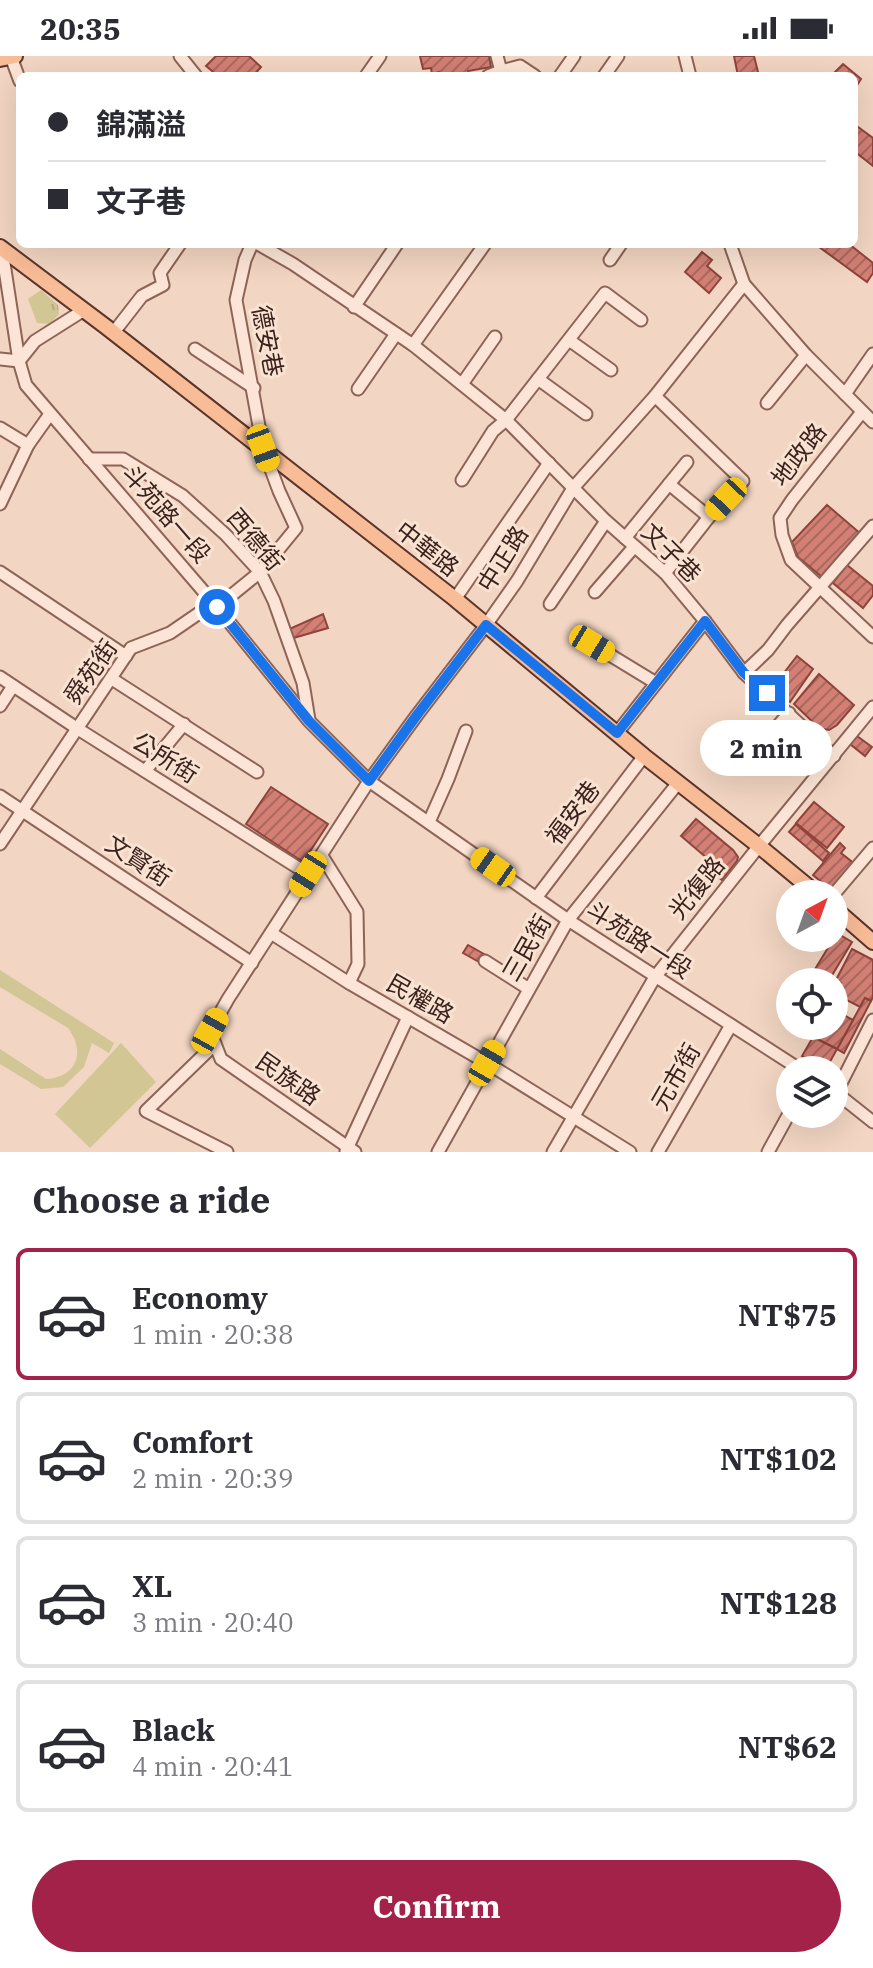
<!DOCTYPE html>
<html lang="en">
<head>
<meta charset="utf-8">
<style>
  :root { --surface:#fff; --page:#f2f2f3; --text:#2b2b33; --muted:#7c7c81; --line:#e1e1e2; --accent:#a22249 }
  body { margin:0; font-family:"IBM Plex Serif","Noto Sans TC",serif; background:var(--page); color:var(--text); height:100vh; display:flex; flex-direction:column; font-size:30px; white-space:nowrap }
  * { box-sizing:border-box; margin:0 }
  p { font-size:26px; color:var(--muted) }
  .icon { flex:none; width:44px; height:44px; fill:none; stroke:currentColor; stroke-width:2; stroke-linecap:round; stroke-linejoin:round }
  .map { position:relative; height:1096px; overflow:hidden }
  .drawer { display:flex; flex-direction:column; background:var(--surface); flex:1 }
  .drawer>* { flex:none }
  .banner { position:absolute; left:16px; top:16px; width:842px; height:176px; border-radius:12px; box-shadow:0 8px 32px #0002; display:grid; align-content:center; height:176px; padding:0 32px; background:var(--surface) }
  .needle { width:52px; rotate:41deg }
  .tools { position:absolute; left:776px; top:824px; display:grid; gap:16px }
  .tools a { display:grid; place-items:center; width:72px; height:72px; border-radius:50%; background:var(--surface); box-shadow:0 8px 32px #0002; font-size:40px }
  .end { position:absolute; width:36px; height:36px; margin:-18px; border:10px solid #1a73e8; background:#fff; box-shadow:0 0 0 4px #fff }
  .from { border-radius:50% }
  .bubble { position:absolute; height:56px; border-radius:28px; background:var(--surface); box-shadow:0 8px 32px #0002; font-size:26px; font-weight:800; line-height:56px; text-align:center }
  .car { position:absolute; width:24px; height:48px; margin:-24px -12px; border-radius:10px; box-shadow:0 0 6px 2px #0007; background:linear-gradient(#f5c518 24%,#345 0 40%,#f5c518 0 76%,#345 0 86%,#f5c518 0) }
  .banner b { display:flex; align-items:center; gap:28px; height:76px; font-size:30px }
  .banner b+b { border-top:2px solid var(--line) }
  .banner i { width:20px; height:20px; background:var(--text) }
  ul { padding:0; list-style:none }
  li { display:flex; align-items:center; gap:24px; height:132px; margin:0 16px 12px; padding:0 16px; border:4px solid var(--line); border-radius:12px }
  li div { flex:1 }
  li b { display:block; font-size:30px }
  li em { font-style:normal; font-weight:800 }
  li.selected { border-color:var(--accent) }
  li>.icon { width:72px; height:72px; stroke-width:1.5 }
  h2 { padding:0 32px; font-size:36px; line-height:96px }
  .action { display:flex; gap:16px; margin-top:auto; padding:16px 32px }
  .action a { flex:1; height:92px; border-radius:48px; background:var(--accent); color:#fff; font-size:32px; font-weight:800; line-height:92px; text-align:center }
  .status { display:flex; justify-content:space-between; align-items:center; height:56px; padding:0 40px; background:var(--surface); direction:ltr }
  .status svg { height:22px; fill:currentColor }
  .map>svg:first-child { display:block }
  .grass { fill:url(#grass-tufts) }
  .pitch { fill:#d1c694 }
  .building { fill:url(#building-hatch); stroke:#8f433b; stroke-width:2 }
  .lines { fill:none; stroke-linecap:round; stroke-linejoin:round }
  .minor-casing { stroke:#8d6457; stroke-width:15 }
  .major-casing { stroke:#5b342c; stroke-width:18 }
  .minor { stroke:#fce5d6; stroke-width:11 }
  .major { stroke:#f8bc96; stroke-width:14 }
  .route { stroke:#1a73e8; stroke-width:10 }
  .labels { text-anchor:middle; stroke-width:6; stroke-linejoin:round; paint-order:stroke }
  .street-label { font-size:24px; fill:#3c221d; stroke:#f8e2d2 }
</style>
</head>
<body>
<div class="status"><b>20:35</b><svg viewBox="0 0 49 12"><path d="M0 12V9h3v3zM5 12V6h3v6zM10 12V3h3v9zM15 12V0h3v12zM26 1h20v11H26zM47 4h2v5h-2z"/></svg></div>
<div class="map">
<svg width="873" height="1096" viewBox="0 0 873 1096">
  <defs>
    <pattern id="grass-tufts" width="24" height="20" patternUnits="userSpaceOnUse" patternTransform="scale(2)"><rect width="24" height="20" fill="#d1c694"/><path d="M3 7l-1-3M5 7V3M7 7l1-3M15 17l-1-3M17 17v-4M19 17l1-3" fill="none" stroke="#b4aa7f"/></pattern>
    <pattern id="building-hatch" width="6" height="6" patternUnits="userSpaceOnUse" patternTransform="scale(2)"><rect width="6" height="6" fill="#d37f74"/><path d="M-1 1l2-2M0 6l6-6M5 7l2-2" fill="none" stroke="#ac685f"/></pattern>
  </defs>
  <rect width="100%" height="100%" fill="#f2d5c2"/>
  <polygon class="grass" points="41,234 58,249 59,258 50,268 37,267 28,243"/>
  <g class="pitch">
    <path d="M0 914 114 987 109 997 92 987 84 1011 63 1031 41 1033 0 1008V993L46 1023C77 1021 86 996 68 972L0 931Z"/>
    <polygon points="121,987 156,1026 90,1092 55,1058"/>
  </g>
  <g class="building">
    <polygon points="216,0 249,0 261,11 253,20 218,20 206,10"/>
    <polygon points="420,0 489,0 491,11 468,15 469,20 440,20 439,16 432,18 431,12 423,13"/>
    <polygon points="734,0 754,0 759,20 738,20"/>
    <polygon points="843,8 861,23 854,34 854,20 831,20"/>
    <polygon points="854,68 873,82 873,110 854,95"/>
    <polygon points="815,188 849,188 873,207 873,217 867,226"/>
    <polygon points="702,196 712,204 707,210 721,222 709,237 685,216"/>
    <polygon points="827,449 861,478 822,521 798,501 792,486"/>
    <polygon points="847,509 873,530 873,539 863,552 833,527"/>
    <polygon points="323,558 328,572 290,583 287,574"/>
    <polygon points="797,600 813,613 790,646 773,631"/>
    <polygon points="819,618 854,649 837,669 829,674 819,672 794,648"/>
    <polygon points="857,680 872,691 865,700 850,688"/>
    <polygon points="271,731 328,768 303,806 246,768"/>
    <polygon points="814,746 844,771 827,792 796,767"/>
    <polygon points="696,763 733,794 738,801 737,805 722,824 703,808 708,803 681,780"/>
    <polygon points="796,768 829,797 823,805 789,776"/>
    <polygon points="840,787 845,792 841,797 856,809 835,833 829,832 813,819"/>
    <polygon points="837,877 852,886 828,926 813,926 809,923"/>
    <polygon points="468,889 484,898 479,906 463,897"/>
    <polygon points="852,893 873,904 873,941 871,945 865,942 860,951 835,938 841,927 836,924"/>
    <polygon points="865,942 871,945 844,997 837,993"/>
    <polygon points="834,954 853,964 837,993 813,981 818,970 834,970"/>
    <polygon points="813,981 837,993 826,1013 802,1000"/>
  </g>
  <g class="lines">
    <defs>
      <g id="minor">
        <polyline points="180,0 196,20"/>
        <polyline points="497,0 501,15 520,10 535,20"/>
        <polyline points="685,0 690,20"/>
        <polyline points="11,1 20,25"/>
        <polyline points="366,20 380,0"/>
        <polyline points="488,20 501,15"/>
        <polyline points="560,20 574,0"/>
        <polyline points="604,20 618,0"/>
        <polyline points="258,188 293,208 413,289 506,364 606,465 665,517 705,565 744,617 834,700"/>
        <polyline points="730,188 744,228 806,299 873,366"/>
        <polyline points="2,194 19,305 26,329 217,551 309,665 369,725 568,864 801,1014"/>
        <polyline points="610,204 621,188"/>
        <polyline points="354,251 397,188"/>
        <polyline points="114,276 142,240 163,229 160,217 180,188"/>
        <polyline points="569,284 611,314"/>
        <polyline points="413,289 485,188"/>
        <polyline points="195,293 254,332"/>
        <polyline points="0,303 19,305 35,285 84,254"/>
        <polyline points="538,323 586,358"/>
        <polyline points="462,328 495,281"/>
        <polyline points="358,333 396,278"/>
        <polyline points="845,338 873,298"/>
        <polyline points="655,340 743,425 709,461 665,517"/>
        <polyline points="767,347 806,299"/>
        <polyline points="862,356 792,444 780,462 782,479 791,504 873,581"/>
        <polyline points="0,372 28,389"/>
        <polyline points="89,403 123,403 183,440 226,479 260,516 274,545 303,627 309,664"/>
        <polyline points="462,424 493,375 506,364 605,237 641,264"/>
        <polyline points="669,428 709,461"/>
        <polyline points="0,448 28,389 50,358"/>
        <polyline points="625,482 687,406"/>
        <polyline points="0,516 126,600"/>
        <polyline points="595,536 634,491"/>
        <polyline points="455,543 549,407"/>
        <polyline points="550,548 606,465"/>
        <polyline points="592,588 656,627"/>
        <polyline points="744,617 768,594 787,569 873,470"/>
        <polyline points="0,621 78,673 308,818"/>
        <polyline points="112,623 257,716"/>
        <polyline points="0,650 13,630"/>
        <polyline points="617,677 705,565"/>
        <polyline points="744,709 789,657"/>
        <polyline points="145,715 184,668"/>
        <polyline points="0,740 252,907"/>
        <polyline points="429,766 448,723 466,675"/>
        <polyline points="0,788 131,592 170,577 208,551 217,551 260,516 296,472 279,435 263,392 236,244 245,204 252,188"/>
        <polyline points="322,800 357,856 358,908 349,927"/>
        <polyline points="834,838 873,792"/>
        <polyline points="536,842 644,700"/>
        <polyline points="271,877 349,927 487,1007 630,1096"/>
        <polyline points="485,905 529,933"/>
        <polyline points="215,988 146,1055 227,1096"/>
        <polyline points="834,1035 873,1066"/>
        <polyline points="836,1037 873,964"/>
        <polyline points="346,1095 408,961"/>
        <polyline points="355,1096 221,1003 210,975 228,943 369,725 417,659 486,569 517,525 573,432 655,340 744,228"/>
        <polyline points="438,1096 568,864 678,727"/>
        <polyline points="553,1096 655,921 759,790 873,651"/>
        <polyline points="658,1096 731,969"/>
        <polyline points="768,1096 790,1056"/>
      </g>
      <g id="major">
        <polyline points="0,3 15,0"/>
        <polyline points="0,191 105,270 455,543 644,700 759,790 817,838"/>
        <polyline points="834,852 873,886"/>
      </g>
    </defs>
    <use href="#minor" class="minor-casing"/>
    <use href="#major" class="major-casing"/>
    <use href="#minor" class="minor"/>
    <use href="#major" class="major"/>
  </g>
  <g class="lines">
    <polyline class="route" points="217,551 309,665 369,725 417,659 486,569 617,677 705,565 744,617 767,637"/>
  </g>
  <g class="labels">
    <g class="street-label">
      <text transform="translate(267 285) rotate(79)" y="8">德安巷</text>
      <text transform="translate(799 399) rotate(-52)" y="8">地政路</text>
      <text transform="translate(166 458) rotate(49)" y="8">斗苑路一段</text>
      <text transform="translate(255 484) rotate(50)" y="8">西德街</text>
      <text transform="translate(427 493) rotate(38)" y="8">中華路</text>
      <text transform="translate(671 497) rotate(45)" y="8">文子巷</text>
      <text transform="translate(503 503) rotate(-58)" y="8">中正路</text>
      <text transform="translate(91 616) rotate(-55)" y="8">舜苑街</text>
      <text transform="translate(165 702) rotate(32)" y="8">公所街</text>
      <text transform="translate(573 757) rotate(-53)" y="8">福安巷</text>
      <text transform="translate(138 805) rotate(33)" y="8">文賢街</text>
      <text transform="translate(697 832) rotate(-51)" y="8">光復路</text>
      <text transform="translate(639 884) rotate(33)" y="8">斗苑路一段</text>
      <text transform="translate(527 892) rotate(-60)" y="8">三民街</text>
      <text transform="translate(420 943) rotate(30)" y="8">民權路</text>
      <text transform="translate(676 1021) rotate(-60)" y="8">元市街</text>
      <text transform="translate(288 1023) rotate(35)" y="8">民族路</text>
    </g>
  </g>
</svg>
<div class="tools">
<a><svg class="needle" viewBox="-14 -14 28 28"><path d="M0-13l5 13h-10z" fill="#e53935"/><path d="M0 13l5-13h-10z" fill="#7c7c81"/></svg></a>
<a><svg class="icon" aria-label="locate" viewBox="0 0 24 24"><circle cx="12" cy="12" r="6"/><path d="M12 2v4M12 18v4M2 12h4M18 12h4"/></svg></a>
<a><svg class="icon" aria-label="layers" viewBox="0 0 24 24"><path d="M12 4l9 5-9 5-9-5zM3 14l9 5 9-5"/></svg></a>
</div>
<i class="end from" style="left:217px;top:551px"></i>
<i class="end" style="left:767px;top:637px"></i>
<div class="bubble" style="left:700px;top:664px;width:132px">2 min</div>
<i class="car" style="left:263px;top:392px;rotate:160deg"></i>
<i class="car" style="left:726px;top:443px;rotate:223deg"></i>
<i class="car" style="left:592px;top:588px;rotate:121deg"></i>
<i class="car" style="left:493px;top:811px;rotate:305deg"></i>
<i class="car" style="left:308px;top:818px;rotate:212deg"></i>
<i class="car" style="left:210px;top:975px;rotate:29deg"></i>
<i class="car" style="left:487px;top:1007px;rotate:30deg"></i>
<div class="banner">
<b><i class="from"></i>錦滿溢</b>
<b><i></i>文子巷</b>
</div>
</div>
<section class="drawer">
<h2>Choose a ride</h2>
<ul>
<li class="selected"><svg class="icon" aria-label="car" viewBox="0 0 24 24"><path d="M5 17H2v-5l4-1 3-4h7l3 4 3 1v5h-3M9 17h6M6 11h13"/><circle cx="7" cy="17" r="2"/><circle cx="17" cy="17" r="2"/></svg><div><b>Economy</b><p>1 min · 20:38</p></div><em>NT$75</em></li>
<li><svg class="icon" aria-label="car" viewBox="0 0 24 24"><path d="M5 17H2v-5l4-1 3-4h7l3 4 3 1v5h-3M9 17h6M6 11h13"/><circle cx="7" cy="17" r="2"/><circle cx="17" cy="17" r="2"/></svg><div><b>Comfort</b><p>2 min · 20:39</p></div><em>NT$102</em></li>
<li><svg class="icon" aria-label="car" viewBox="0 0 24 24"><path d="M5 17H2v-5l4-1 3-4h7l3 4 3 1v5h-3M9 17h6M6 11h13"/><circle cx="7" cy="17" r="2"/><circle cx="17" cy="17" r="2"/></svg><div><b>XL</b><p>3 min · 20:40</p></div><em>NT$128</em></li>
<li><svg class="icon" aria-label="car" viewBox="0 0 24 24"><path d="M5 17H2v-5l4-1 3-4h7l3 4 3 1v5h-3M9 17h6M6 11h13"/><circle cx="7" cy="17" r="2"/><circle cx="17" cy="17" r="2"/></svg><div><b>Black</b><p>4 min · 20:41</p></div><em>NT$62</em></li>
</ul>
<div class="action"><a>Confirm</a></div>
</section>
</body>
</html>
